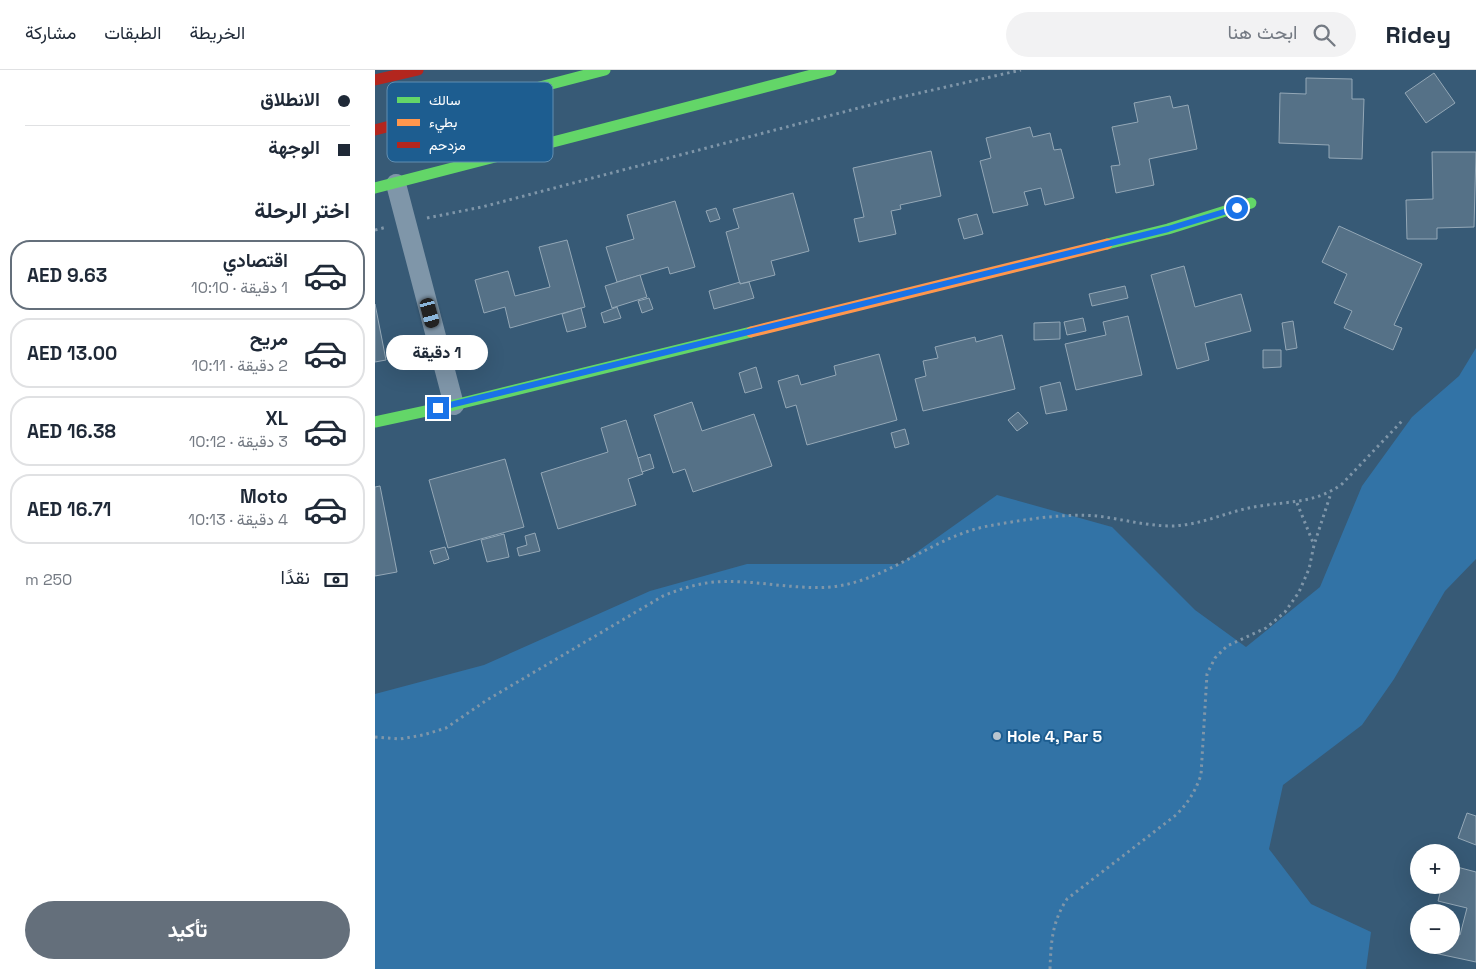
<!DOCTYPE html>
<html lang="ar">
<head>
<meta charset="utf-8">
<style>
  :root { --surface:#fff; --page:#f2f2f3; --text:#1f2937; --muted:#747a83; --line:#e0e1e3; --accent:#646f7b }
  body { margin:0; font-family:"Space Grotesk",Vazirmatn,sans-serif; background:var(--page); color:var(--text); direction:rtl; height:100vh; display:flex; flex-direction:column; font-size:19px; white-space:nowrap }
  * { box-sizing:border-box; margin:0 }
  p { font-size:16px; color:var(--muted) }
  .icon { flex:none; width:28px; height:28px; fill:none; stroke:currentColor; stroke-width:2; stroke-linecap:round; stroke-linejoin:round }
  .map { position:relative; flex:1; overflow:hidden; direction:ltr }
  .sheet { display:flex; flex-direction:column; background:var(--surface); width:375px }
  .sheet>* { flex:none }
  .banner { display:grid; align-content:center; height:110px; padding:0 25px; background:var(--surface) }
  .tools { position:absolute; left:1035px; top:774px; display:grid; gap:10px }
  .tools a { display:grid; place-items:center; width:50px; height:50px; border-radius:50%; background:var(--surface); box-shadow:0 5px 20px #0002; font-size:25px }
  .end { position:absolute; width:22px; height:22px; margin:-11px; border:6px solid #1a73e8; background:#fff; box-shadow:0 0 0 2px #fff }
  .from { border-radius:50% }
  .bubble { position:absolute; height:35px; border-radius:18px; background:var(--surface); box-shadow:0 5px 20px #0002; font-size:16px; font-weight:800; line-height:35px; text-align:center; direction:rtl }
  .car { position:absolute; width:15px; height:30px; margin:-15px -8px; border-radius:6px; box-shadow:0 0 4px 1px #0007; background:linear-gradient(#222 24%,#8ab4d8 0 40%,#222 0 76%,#8ab4d8 0 86%,#222 0) }
  .banner b { display:flex; align-items:center; gap:18px; height:48px; font-size:19px }
  .banner b+b { border-top:1px solid var(--line) }
  .banner i { width:12px; height:12px; background:var(--text) }
  ul { padding:0; list-style:none }
  li { display:flex; align-items:center; gap:15px; height:70px; margin:0 10px 8px; padding:0 15px; border:2px solid var(--line); border-radius:20px }
  li div { flex:1 }
  li b { display:block; font-size:19px }
  li em { font-style:normal; font-weight:800 }
  li.current { border-color:var(--accent) }
  li>.icon { width:45px; height:45px; stroke-width:1.5 }
  h2 { padding:0 25px; font-size:22px; line-height:60px }
  .pay { display:flex; align-items:center; gap:12px; height:55px; padding:0 25px; font-size:19px }
  .pay p { margin-inline-start:auto }
  .button { display:flex; gap:10px; margin-top:auto; padding:10px 25px }
  .button a { flex:1; height:58px; border-radius:30px; background:var(--accent); color:#fff; font-size:20px; font-weight:800; line-height:58px; text-align:center }
  header { display:flex; align-items:center; gap:30px; box-sizing:border-box; height:70px; padding:0 25px; background:var(--surface); border-bottom:1px solid var(--line) }
  header strong { font-size:24px }
  nav { display:flex; gap:28px; margin-inline-start:auto; font-size:18px }
  .search { width:350px; height:45px; background:var(--page); display:flex; align-items:center; gap:12px; box-sizing:border-box; padding:0 18px; border-radius:28px; color:var(--muted); font-size:19px }
  main { display:flex; flex:1; min-height:0 }
  .map>svg:first-child { display:block }
  .green { fill:#3273a6 }
  .building { fill:#557187; stroke:#94a8b7 }
  .lines { fill:none; stroke-linecap:round; stroke-linejoin:round }
  .path { stroke:#7f96a9; stroke-width:3; stroke-dasharray:2.5 4; stroke-linecap:butt }
  .street { stroke:#7f96a9; stroke-width:20 }
  .fast { stroke:#63d668; stroke-width:11 }
  .slow { stroke:#ff974d; stroke-width:11 }
  .jam { stroke:#b3261e; stroke-width:11 }
  .route { stroke:#1a73e8; stroke-width:6 }
  .poi-dot { fill:#b9c5cf; stroke:#1d5d90; stroke-width:2 }
  .labels { text-anchor:middle; stroke-width:4; stroke-linejoin:round; paint-order:stroke }
  .poi-label { font-size:16px; font-weight:bold; fill:#fff; stroke:#1d5d90; text-anchor:start }
  .key { fill:#1d5d90; stroke:#618eb1; stroke-width:1 }
  .key-label { font-size:14px; fill:#fff }
</style>
</head>
<body>
<header>
<strong>Ridey</strong>
<div class="search"><svg class="icon" aria-label="search" viewBox="0 0 24 24"><circle cx="10" cy="10" r="6"/><path d="M15 15l6 6"/></svg>ابحث هنا</div>
<nav><a>الخريطة</a><a>الطبقات</a><a>مشاركة</a></nav>
</header>
<main>
<div class="map">
<svg width="1101" height="899" viewBox="0 0 1101 899">
  <rect width="100%" height="100%" fill="#375a76"/>
  <polygon class="green" points="1101,278 1101,489 1070,521 1019,609 987,655 908,715 894,779 936,834 996,862 991,899 0,899 0,624 109,595 275,521 372,494 525,494 622,425 737,457 820,540 871,577 945,517 987,416 1037,347 1084,306"/>
  <g class="building">
    <polygon points="1059,3 1080,33 1051,53 1030,23"/>
    <polygon points="931,8 977,9 977,29 989,29 987,89 954,88 954,75 904,73 905,23 931,24"/>
    <polygon points="795,26 798,38 813,35 822,79 774,89 779,115 741,123 736,96 745,95 737,57 763,52 759,33"/>
    <polygon points="655,57 658,67 675,63 679,80 686,79 699,128 670,135 666,118 649,122 653,135 618,143 605,91 616,88 611,68"/>
    <polygon points="556,81 566,126 525,135 526,139 516,141 521,164 484,172 479,149 489,147 478,98"/>
    <polygon points="1057,82 1101,82 1099,157 1062,158 1062,169 1032,169 1031,130 1058,129"/>
    <polygon points="418,123 434,181 396,191 400,205 365,214 351,162 364,158 358,139"/>
    <polygon points="300,131 320,197 295,204 293,197 242,212 231,177 259,169 252,145"/>
    <polygon points="341,138 345,149 335,152 331,141"/>
    <polygon points="602,144 608,164 589,169 583,149"/>
    <polygon points="964,156 1047,194 1019,255 1027,258 1018,280 969,258 977,241 959,233 972,204 947,192"/>
    <polygon points="192,170 210,237 135,258 130,237 109,243 100,210 133,201 140,226 175,217 164,177"/>
    <polygon points="809,196 820,237 866,224 876,261 830,273 834,290 802,299 776,205"/>
    <polygon points="265,205 272,227 237,238 230,216"/>
    <polygon points="365,212 365,214 374,212 379,228 339,239 334,221"/>
    <polygon points="750,216 753,228 717,236 714,224"/>
    <polygon points="274,228 278,239 267,243 263,231"/>
    <polygon points="0,234 11,290 0,292"/>
    <polygon points="242,237 246,248 229,253 226,243"/>
    <polygon points="206,238 211,257 192,262 187,244"/>
    <polygon points="753,246 767,305 701,320 690,274 731,265 728,252"/>
    <polygon points="708,248 711,261 692,265 689,252"/>
    <polygon points="918,251 922,278 911,280 907,253"/>
    <polygon points="685,252 685,269 659,270 659,253"/>
    <polygon points="627,265 640,319 548,341 540,309 551,306 548,291 563,288 560,277 600,267 601,272"/>
    <polygon points="888,280 906,280 906,297 888,298"/>
    <polygon points="504,284 522,350 432,375 421,335 411,338 403,311 423,305 426,315 461,305 459,296"/>
    <polygon points="381,297 387,318 370,323 364,303"/>
    <polygon points="685,312 692,340 671,344 665,317"/>
    <polygon points="317,332 327,361 379,344 397,396 318,422 310,399 298,403 279,345"/>
    <polygon points="643,342 653,353 642,361 633,350"/>
    <polygon points="251,350 268,404 253,409 261,435 183,459 166,403 233,382 226,358"/>
    <polygon points="530,359 534,374 520,378 516,363"/>
    <polygon points="275,384 279,398 267,402 263,388"/>
    <polygon points="130,389 149,457 73,478 54,410"/>
    <polygon points="5,416 22,502 0,506 0,417"/>
    <polygon points="160,463 165,481 144,486 142,478 152,475 150,466"/>
    <polygon points="129,464 134,487 112,492 106,470"/>
    <polygon points="70,477 74,489 59,494 55,481"/>
    <polygon points="1092,743 1101,746 1101,775 1083,768"/>
    <polygon points="1082,797 1101,802 1101,892 1059,883 1061,875 1076,875 1076,863 1085,865 1092,838 1063,831 1067,815 1076,815"/>
  </g>
  <g class="lines">
    <g class="path">
      <polyline points="52,148 107,137 518,29 646,0"/>
      <polyline points="0,160 12,157"/>
      <polyline points="922,433 939,475"/>
      <path d="M0 667 25 669 48 665 71 658 112 630 288 526C305 519 321 514 339 512 378 509 417 520 456 517 513 511 557 467 613 456 647 450 688 443 722 446 747 449 771 456 797 456 828 455 855 440 885 436 916 431 941 433 967 414L1027 351"/>
      <path d="M675 899C676 872 677 852 692 829L801 745C813 733 820 722 826 705L832 604 840 588 852 576 891 558 910 542 924 522 934 499 939 475 956 423"/>
    </g>
    <polyline class="street" points="21,114 79,335"/>
    <g class="fast">
      <polyline points="157,19 230,0"/>
      <polyline points="0,118 456,0"/>
      <polyline points="732,174 793,159 876,133"/>
      <polyline points="0,352 79,335 376,262"/>
    </g>
    <polyline class="slow" points="376,262 732,174"/>
    <g class="jam">
      <polyline points="0,10 43,0"/>
      <polyline points="0,60 157,19"/>
    </g>
  </g>
  <g class="lines">
    <polyline class="route" points="63,338 793,159 862,138"/>
  </g>
  <circle class="poi-dot" cx="622" cy="666" r="5"/>
  <g class="labels">
    <g class="poi-label">
      <text x="632" y="672">Hole 4, Par 5</text>
    </g>
  </g>
  <rect x="12" y="12" width="166" height="80" rx="8" class="key"/>
  <rect x="22" y="27" width="23" height="6" fill="#63d668"/>
  <rect x="22" y="49" width="23" height="7" fill="#ff974d"/>
  <rect x="22" y="72" width="23" height="6" fill="#b3261e"/>
  <g class="key-label">
    <text x="54" y="35">سالك</text>
    <text x="54" y="57">بطيء</text>
    <text x="54" y="80">مزدحم</text>
  </g>
</svg>
<div class="tools">
<a>+</a>
<a>−</a>
</div>
<i class="end from" style="left:862px;top:138px"></i>
<i class="end" style="left:63px;top:338px"></i>
<div class="bubble" style="left:11px;top:265px;width:102px">1 دقيقة</div>
<i class="car" style="left:55px;top:243px;rotate:165deg"></i>
</div>
<section class="sheet">
<div class="banner">
<b><i class="from"></i>الانطلاق</b>
<b><i></i>الوجهة</b>
</div>
<h2>اختر الرحلة</h2>
<ul>
<li class="current"><svg class="icon" aria-label="car" viewBox="0 0 24 24"><path d="M5 17H2v-5l4-1 3-4h7l3 4 3 1v5h-3M9 17h6M6 11h13"/><circle cx="7" cy="17" r="2"/><circle cx="17" cy="17" r="2"/></svg><div><b>اقتصادي</b><p>1 دقيقة · 10:10</p></div><em>AED 9.63</em></li>
<li><svg class="icon" aria-label="car" viewBox="0 0 24 24"><path d="M5 17H2v-5l4-1 3-4h7l3 4 3 1v5h-3M9 17h6M6 11h13"/><circle cx="7" cy="17" r="2"/><circle cx="17" cy="17" r="2"/></svg><div><b>مريح</b><p>2 دقيقة · 10:11</p></div><em>AED 13.00</em></li>
<li><svg class="icon" aria-label="car" viewBox="0 0 24 24"><path d="M5 17H2v-5l4-1 3-4h7l3 4 3 1v5h-3M9 17h6M6 11h13"/><circle cx="7" cy="17" r="2"/><circle cx="17" cy="17" r="2"/></svg><div><b>XL</b><p>3 دقيقة · 10:12</p></div><em>AED 16.38</em></li>
<li><svg class="icon" aria-label="car" viewBox="0 0 24 24"><path d="M5 17H2v-5l4-1 3-4h7l3 4 3 1v5h-3M9 17h6M6 11h13"/><circle cx="7" cy="17" r="2"/><circle cx="17" cy="17" r="2"/></svg><div><b>Moto</b><p>4 دقيقة · 10:13</p></div><em>AED 16.71</em></li>
</ul>
<div class="pay"><svg class="icon" aria-label="cash" viewBox="0 0 24 24"><path d="M3 7h18v10H3z"/><circle cx="12" cy="12" r="2"/></svg>نقدًا<p>250 m</p></div>
<div class="button"><a>تأكيد</a></div>
</section>
</main>
</body>
</html>
